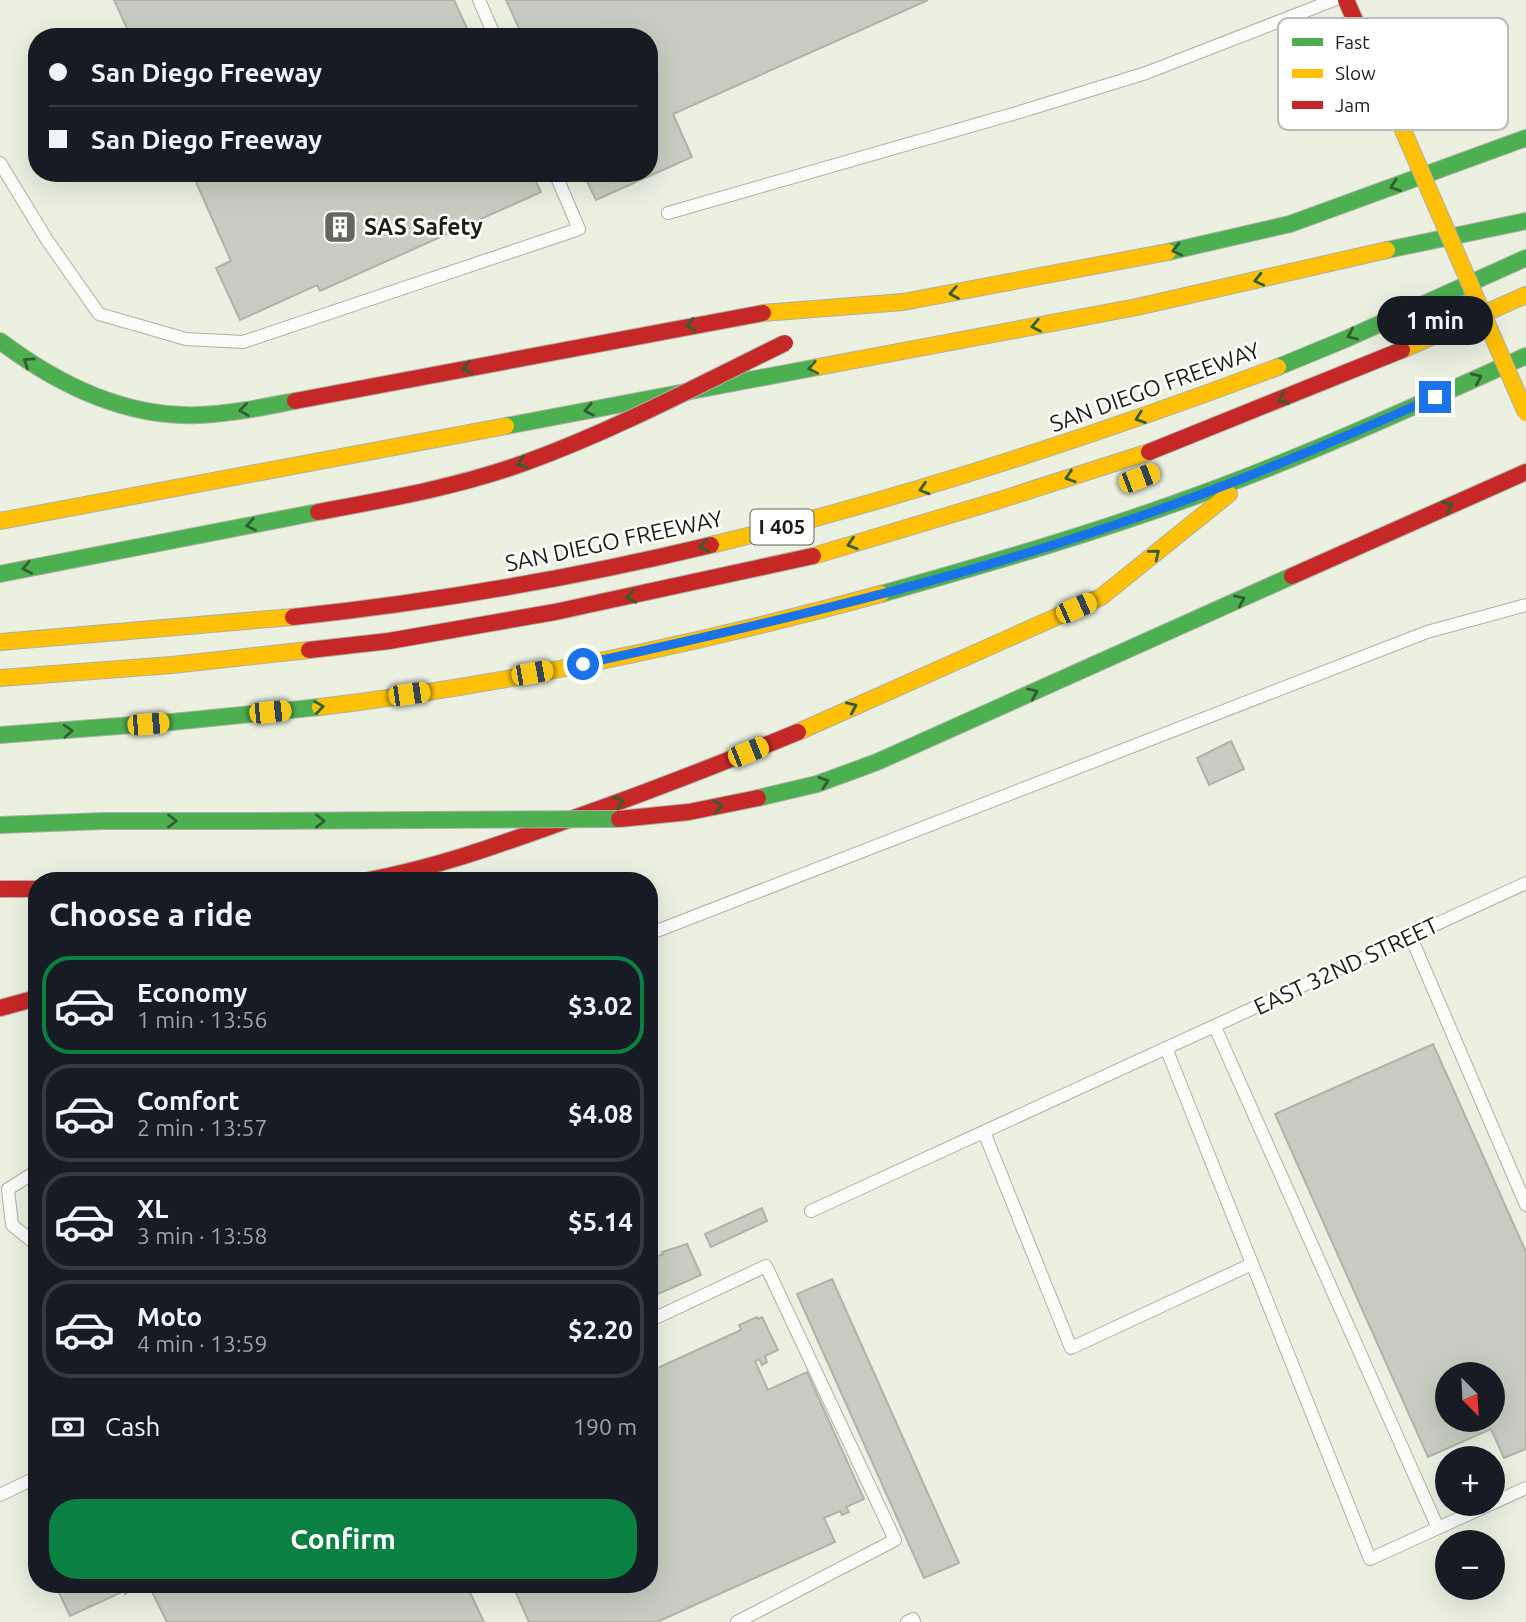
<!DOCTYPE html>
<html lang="en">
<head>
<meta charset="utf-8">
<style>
  :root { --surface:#171b24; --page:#242831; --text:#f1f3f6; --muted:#9ea1a6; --line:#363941; --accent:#0b8043 }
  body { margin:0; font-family:Ubuntu,sans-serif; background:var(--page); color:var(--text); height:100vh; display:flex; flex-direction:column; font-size:26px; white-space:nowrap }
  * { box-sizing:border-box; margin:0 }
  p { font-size:23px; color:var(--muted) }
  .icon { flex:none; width:38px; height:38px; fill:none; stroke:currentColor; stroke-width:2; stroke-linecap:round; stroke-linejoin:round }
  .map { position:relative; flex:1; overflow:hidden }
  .drawer { position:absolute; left:28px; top:872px; width:630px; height:721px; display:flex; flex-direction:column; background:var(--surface); border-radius:28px; box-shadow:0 7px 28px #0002 }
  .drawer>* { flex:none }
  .hud { position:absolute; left:28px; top:28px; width:630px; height:154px; border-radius:28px; box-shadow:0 7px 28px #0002; display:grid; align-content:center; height:154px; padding:0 21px; background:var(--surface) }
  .needle { width:46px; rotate:156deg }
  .buttons { position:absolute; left:1435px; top:1362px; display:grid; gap:14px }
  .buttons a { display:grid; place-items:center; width:70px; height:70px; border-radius:50%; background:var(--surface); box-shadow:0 7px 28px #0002; font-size:35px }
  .end { position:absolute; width:32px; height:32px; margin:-16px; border:9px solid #1a73e8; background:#fff; box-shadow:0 0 0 4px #fff }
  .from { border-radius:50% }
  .bubble { position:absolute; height:49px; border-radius:24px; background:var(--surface); box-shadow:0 7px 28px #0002; font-size:23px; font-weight:700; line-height:49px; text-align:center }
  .car { position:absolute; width:21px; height:42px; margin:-21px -10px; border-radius:9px; box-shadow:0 0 5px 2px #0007; background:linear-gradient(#f5c518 24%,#345 0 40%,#f5c518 0 76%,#345 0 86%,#f5c518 0) }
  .hud b { display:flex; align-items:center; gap:24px; height:66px; font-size:26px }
  .hud b+b { border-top:2px solid var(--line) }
  .hud i { width:18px; height:18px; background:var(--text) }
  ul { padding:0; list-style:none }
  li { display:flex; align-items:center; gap:21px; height:98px; margin:0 14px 10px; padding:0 7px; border:4px solid var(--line); border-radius:28px }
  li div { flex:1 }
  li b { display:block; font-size:26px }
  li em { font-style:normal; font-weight:700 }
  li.active { border-color:var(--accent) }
  li>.icon { width:63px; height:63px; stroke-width:1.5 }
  h2 { padding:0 21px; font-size:32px; line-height:84px }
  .pay { display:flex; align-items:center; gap:18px; height:77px; padding:0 21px; font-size:26px }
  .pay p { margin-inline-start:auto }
  .primary-button { display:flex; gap:14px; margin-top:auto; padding:14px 21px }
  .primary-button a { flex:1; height:80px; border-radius:28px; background:var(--accent); color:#fff; font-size:28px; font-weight:700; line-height:80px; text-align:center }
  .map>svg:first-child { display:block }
  .building { fill:#c9cdc1; stroke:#b0b4a8; stroke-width:2; fill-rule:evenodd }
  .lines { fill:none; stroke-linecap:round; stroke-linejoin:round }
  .lane-casing { stroke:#acb0a5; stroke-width:14 }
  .fast-casing { stroke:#acb0a5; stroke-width:18 }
  .slow-casing { stroke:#acb0a5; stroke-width:18 }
  .jam-casing { stroke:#acb0a5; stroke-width:18 }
  .lane { stroke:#fcfdfa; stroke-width:12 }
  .fast { stroke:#4caf50; stroke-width:16 }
  .slow { stroke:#ffc107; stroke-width:16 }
  .jam { stroke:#c62828; stroke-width:16 }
  .fast-bridge-casing { stroke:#acb0a5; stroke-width:18; stroke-linecap:butt }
  .slow-bridge-casing { stroke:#acb0a5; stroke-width:18; stroke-linecap:butt }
  .jam-bridge-casing { stroke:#acb0a5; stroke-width:18; stroke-linecap:butt }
  .fast-bridge { stroke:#4caf50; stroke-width:16 }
  .slow-bridge { stroke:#ffc107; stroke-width:16 }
  .jam-bridge { stroke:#c62828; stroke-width:16 }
  .oneway { stroke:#315f2f }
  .route { stroke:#1a73e8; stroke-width:9 }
  .labels { text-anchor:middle; stroke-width:5; stroke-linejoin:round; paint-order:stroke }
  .shield { fill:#fff; stroke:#5f625a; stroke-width:2 }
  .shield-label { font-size:21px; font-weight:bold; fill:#1b1e14 }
  .poi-label { font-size:23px; font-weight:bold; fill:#1b1e14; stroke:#fff; text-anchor:start }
  .street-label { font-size:23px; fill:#1b1e14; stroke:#fff }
  .key { fill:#fff; stroke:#bbbcb8; stroke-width:2 }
  .key-label { font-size:19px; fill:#1b1e14 }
</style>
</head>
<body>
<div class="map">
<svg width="1526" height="1622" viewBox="0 0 1526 1622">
  <rect width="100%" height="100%" fill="#ebf0e1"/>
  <g class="building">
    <polygon points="114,0 454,0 471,37 131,37"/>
    <polygon points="506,0 928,0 673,114 692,157 596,200 583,173 649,173 649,37 523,37"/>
    <polygon points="192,173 532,173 541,192 320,291 317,285 240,320 216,268 231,261"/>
    <polygon points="1231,741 1244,769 1209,785 1197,758"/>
    <path d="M1433 1044 1526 1252V1449L1504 1458 1491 1429 1428 1457 1275 1114ZM1447 1374H1493V1419H1447Z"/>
    <polygon points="762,1208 767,1221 711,1247 705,1234"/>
    <polygon points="687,1244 701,1275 649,1298 649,1260 663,1254 662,1252"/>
    <polygon points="832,1279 959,1563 924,1578 797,1294"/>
    <polygon points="757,1317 758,1319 762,1317 778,1350 765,1356 767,1362 762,1365 759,1359 755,1361 768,1390 807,1372 864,1499 846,1507 849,1512 842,1515 840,1511 824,1518 835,1542 657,1622 529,1622 512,1584 649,1584 649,1372 741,1330 739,1325"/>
    <polygon points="55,1584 128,1584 131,1590 125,1594 124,1591 70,1616"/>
    <polygon points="148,1584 466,1584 484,1622 167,1622"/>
  </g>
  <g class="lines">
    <defs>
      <g id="lane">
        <polyline points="479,0 495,37"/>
        <polyline points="0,163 47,240 99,314 186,339 243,342 579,229 555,173"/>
        <polyline points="668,213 1023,111 1146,73 1334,0"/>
        <polyline points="649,934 1427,632 1526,605"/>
        <polyline points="1410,935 1526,1205"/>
        <polyline points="1215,1027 1438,1528 1526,1488"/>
        <polyline points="1166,1048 1370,1559 1438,1528"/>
        <polyline points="984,1132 1071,1348 1252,1264"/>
        <polyline points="37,1171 8,1189 12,1225 37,1245"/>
        <polyline points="811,1211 1526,883"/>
        <polyline points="649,1321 766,1266 895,1540 737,1622"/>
        <polyline points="0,1495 37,1477"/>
        <polyline points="907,1622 913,1619 914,1622"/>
      </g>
      <g id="fast">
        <polyline points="1387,250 1526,221"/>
        <polyline points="1168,252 1290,224 1526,138"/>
        <path d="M0 341C57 384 126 418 199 415 231 414 263 407 295 401"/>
        <polyline points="1278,367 1346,339 1526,258"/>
        <polyline points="506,426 818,367"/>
        <polyline points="0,574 318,512"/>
        <path d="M881 594C991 563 1102 531 1209 491 1317 451 1421 403 1526 356"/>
        <polyline points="0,735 172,722 320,707"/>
        <polyline points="758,798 817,784 877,762 1292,576"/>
        <polyline points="0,825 104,821 252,821"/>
      </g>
      <g id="slow">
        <polyline points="763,313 903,302 1168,252"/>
        <polyline points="1402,350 1526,295"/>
        <polyline points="818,367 1137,307 1387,250"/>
        <polyline points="0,521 506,426"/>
        <path d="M711 545C904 498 1092 437 1278 367"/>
        <polyline points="813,556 1003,499 1149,452"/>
        <polyline points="0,642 293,617"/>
        <polyline points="0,678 172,665 309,650"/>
        <path d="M320 707C509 684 697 644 881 594"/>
        <polyline points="798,732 1101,597 1229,494"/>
      </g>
      <g id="jam">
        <polyline points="1346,0 1389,98"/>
        <polyline points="295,401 763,313"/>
        <polyline points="1149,452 1402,350"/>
        <polyline points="1292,576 1526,472"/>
        <path d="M293 617C434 602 574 578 711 545"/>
        <polyline points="309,650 389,641 555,612 813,556"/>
        <path d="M369 880C439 867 501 844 568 820 646 793 722 763 798 732"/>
        <polyline points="0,889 37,889"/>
        <polyline points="0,1008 37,998"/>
      </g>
    </defs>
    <use href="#lane" class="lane-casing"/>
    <use href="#fast" class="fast-casing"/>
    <use href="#slow" class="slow-casing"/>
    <use href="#jam" class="jam-casing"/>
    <use href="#lane" class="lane"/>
    <use href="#fast" class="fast"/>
    <use href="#slow" class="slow"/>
    <use href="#jam" class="jam"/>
    <defs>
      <polyline id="fast-bridge" points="252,821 619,819"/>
      <polyline id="slow-bridge" points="1389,98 1526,413"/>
      <g id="jam-bridge">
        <path d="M318 512C388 499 457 487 524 463 615 430 699 385 785 343"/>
        <polyline points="619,819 689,812 758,798"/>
      </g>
    </defs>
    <use href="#fast-bridge" class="fast-bridge-casing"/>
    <use href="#slow-bridge" class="slow-bridge-casing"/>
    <use href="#jam-bridge" class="jam-bridge-casing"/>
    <use href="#fast-bridge" class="fast-bridge"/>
    <use href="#slow-bridge" class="slow-bridge"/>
    <use href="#jam-bridge" class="jam-bridge"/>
  </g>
  <defs><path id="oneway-chevron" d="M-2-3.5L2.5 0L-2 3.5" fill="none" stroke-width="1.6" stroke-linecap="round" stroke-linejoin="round" transform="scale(1.75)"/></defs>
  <g class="oneway">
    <use href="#oneway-chevron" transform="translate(1395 186) rotate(160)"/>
    <use href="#oneway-chevron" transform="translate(1177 250) rotate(167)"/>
    <use href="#oneway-chevron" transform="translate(1259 280) rotate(167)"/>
    <use href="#oneway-chevron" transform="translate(954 293) rotate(170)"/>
    <use href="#oneway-chevron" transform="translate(691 325) rotate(169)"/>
    <use href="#oneway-chevron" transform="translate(1036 326) rotate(169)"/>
    <use href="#oneway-chevron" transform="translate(1352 335) rotate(156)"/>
    <use href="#oneway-chevron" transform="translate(28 362) rotate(-146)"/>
    <use href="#oneway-chevron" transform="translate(467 368) rotate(169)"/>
    <use href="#oneway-chevron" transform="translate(813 368) rotate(169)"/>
    <use href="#oneway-chevron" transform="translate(1477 378) rotate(-24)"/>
    <use href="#oneway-chevron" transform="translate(1283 399) rotate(158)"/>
    <use href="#oneway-chevron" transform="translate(244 410) rotate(172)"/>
    <use href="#oneway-chevron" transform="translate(589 410) rotate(169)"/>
    <use href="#oneway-chevron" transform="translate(1140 418) rotate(161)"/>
    <use href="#oneway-chevron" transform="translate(522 463) rotate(161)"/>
    <use href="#oneway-chevron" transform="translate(1070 477) rotate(162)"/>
    <use href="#oneway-chevron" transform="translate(924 489) rotate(163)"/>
    <use href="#oneway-chevron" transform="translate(1448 506) rotate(-24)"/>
    <use href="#oneway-chevron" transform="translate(251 525) rotate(169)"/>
    <use href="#oneway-chevron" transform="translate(852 544) rotate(163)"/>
    <use href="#oneway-chevron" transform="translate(704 546) rotate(168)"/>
    <use href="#oneway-chevron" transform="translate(1155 554) rotate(-39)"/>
    <use href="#oneway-chevron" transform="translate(27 568) rotate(169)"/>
    <use href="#oneway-chevron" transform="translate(631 597) rotate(169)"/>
    <use href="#oneway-chevron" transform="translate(1240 600) rotate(-24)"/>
    <use href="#oneway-chevron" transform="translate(1033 693) rotate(-24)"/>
    <use href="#oneway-chevron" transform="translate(319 707) rotate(-8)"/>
    <use href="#oneway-chevron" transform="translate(852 707) rotate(-24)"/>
    <use href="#oneway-chevron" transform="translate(68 731) rotate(-3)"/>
    <use href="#oneway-chevron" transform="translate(824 782) rotate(-19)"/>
    <use href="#oneway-chevron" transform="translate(619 802) rotate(-20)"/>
    <use href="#oneway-chevron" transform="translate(718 806) rotate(-11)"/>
    <use href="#oneway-chevron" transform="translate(172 821)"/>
    <use href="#oneway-chevron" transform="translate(320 821)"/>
  </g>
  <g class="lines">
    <path class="route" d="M583 664C795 618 1007 568 1210 491 1286 462 1361 430 1435 397"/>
  </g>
  <defs>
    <symbol id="building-square" viewBox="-11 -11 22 22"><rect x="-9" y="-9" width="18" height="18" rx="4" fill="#64685c" stroke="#fff"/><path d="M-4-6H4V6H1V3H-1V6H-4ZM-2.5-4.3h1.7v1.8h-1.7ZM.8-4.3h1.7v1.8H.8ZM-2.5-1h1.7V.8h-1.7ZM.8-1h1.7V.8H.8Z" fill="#fff"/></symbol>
  </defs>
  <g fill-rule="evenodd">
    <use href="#building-square" x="321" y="208" width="38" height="38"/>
  </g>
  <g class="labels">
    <rect class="shield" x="750.5" y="509.5" width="63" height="35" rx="5"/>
    <g class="shield-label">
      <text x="782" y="534">I 405</text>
    </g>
    <g class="poi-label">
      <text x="364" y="235">SAS Safety</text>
    </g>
    <g class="street-label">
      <text transform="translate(1155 387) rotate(-20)" y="8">SAN DIEGO FREEWAY</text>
      <text transform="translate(614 541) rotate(-12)" y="8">SAN DIEGO FREEWAY</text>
      <text transform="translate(1346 966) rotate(-25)" y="8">EAST 32ND STREET</text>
    </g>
  </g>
  <rect x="1278" y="18" width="230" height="112" rx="10" class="key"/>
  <rect x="1292" y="38" width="31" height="8" fill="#4caf50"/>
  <rect x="1292" y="69" width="31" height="9" fill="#ffc107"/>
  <rect x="1292" y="101" width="31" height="8" fill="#c62828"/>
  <g class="key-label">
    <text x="1335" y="49">Fast</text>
    <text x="1335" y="80">Slow</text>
    <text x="1335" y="112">Jam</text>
  </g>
</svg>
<div class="buttons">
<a><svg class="needle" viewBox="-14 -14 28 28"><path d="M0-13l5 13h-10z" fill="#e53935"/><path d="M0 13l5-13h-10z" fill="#9ea1a6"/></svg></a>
<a>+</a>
<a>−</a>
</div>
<i class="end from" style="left:583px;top:664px"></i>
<i class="end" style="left:1435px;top:397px"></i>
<div class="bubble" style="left:1377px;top:296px;width:116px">1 min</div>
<i class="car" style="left:1139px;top:478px;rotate:69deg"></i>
<i class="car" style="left:1076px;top:608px;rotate:66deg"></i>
<i class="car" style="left:532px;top:673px;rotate:80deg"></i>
<i class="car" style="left:409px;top:694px;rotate:82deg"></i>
<i class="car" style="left:270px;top:712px;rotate:84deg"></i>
<i class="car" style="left:148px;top:724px;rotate:85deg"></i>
<i class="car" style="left:748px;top:752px;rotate:68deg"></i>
<div class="hud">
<b><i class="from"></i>San Diego Freeway</b>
<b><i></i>San Diego Freeway</b>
</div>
<section class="drawer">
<h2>Choose a ride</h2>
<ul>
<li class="active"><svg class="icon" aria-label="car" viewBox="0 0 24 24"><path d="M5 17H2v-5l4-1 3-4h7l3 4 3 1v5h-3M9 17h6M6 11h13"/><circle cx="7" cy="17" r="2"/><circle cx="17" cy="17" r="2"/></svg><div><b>Economy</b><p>1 min · 13:56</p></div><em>$3.02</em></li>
<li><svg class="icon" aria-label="car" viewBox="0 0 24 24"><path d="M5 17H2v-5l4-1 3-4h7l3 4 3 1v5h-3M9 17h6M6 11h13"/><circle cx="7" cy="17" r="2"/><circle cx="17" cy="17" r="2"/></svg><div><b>Comfort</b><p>2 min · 13:57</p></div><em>$4.08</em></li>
<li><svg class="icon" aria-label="car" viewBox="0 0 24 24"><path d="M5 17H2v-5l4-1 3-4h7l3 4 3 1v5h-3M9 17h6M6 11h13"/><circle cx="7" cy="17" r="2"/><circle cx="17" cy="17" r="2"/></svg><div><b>XL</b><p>3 min · 13:58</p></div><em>$5.14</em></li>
<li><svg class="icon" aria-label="car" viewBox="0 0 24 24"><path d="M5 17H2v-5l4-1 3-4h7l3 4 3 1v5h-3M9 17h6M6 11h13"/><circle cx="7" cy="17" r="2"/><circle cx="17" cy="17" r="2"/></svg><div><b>Moto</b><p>4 min · 13:59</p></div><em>$2.20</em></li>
</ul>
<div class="pay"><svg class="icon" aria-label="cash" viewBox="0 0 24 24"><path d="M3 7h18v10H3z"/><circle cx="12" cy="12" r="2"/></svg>Cash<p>190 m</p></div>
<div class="primary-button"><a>Confirm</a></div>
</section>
</div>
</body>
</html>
